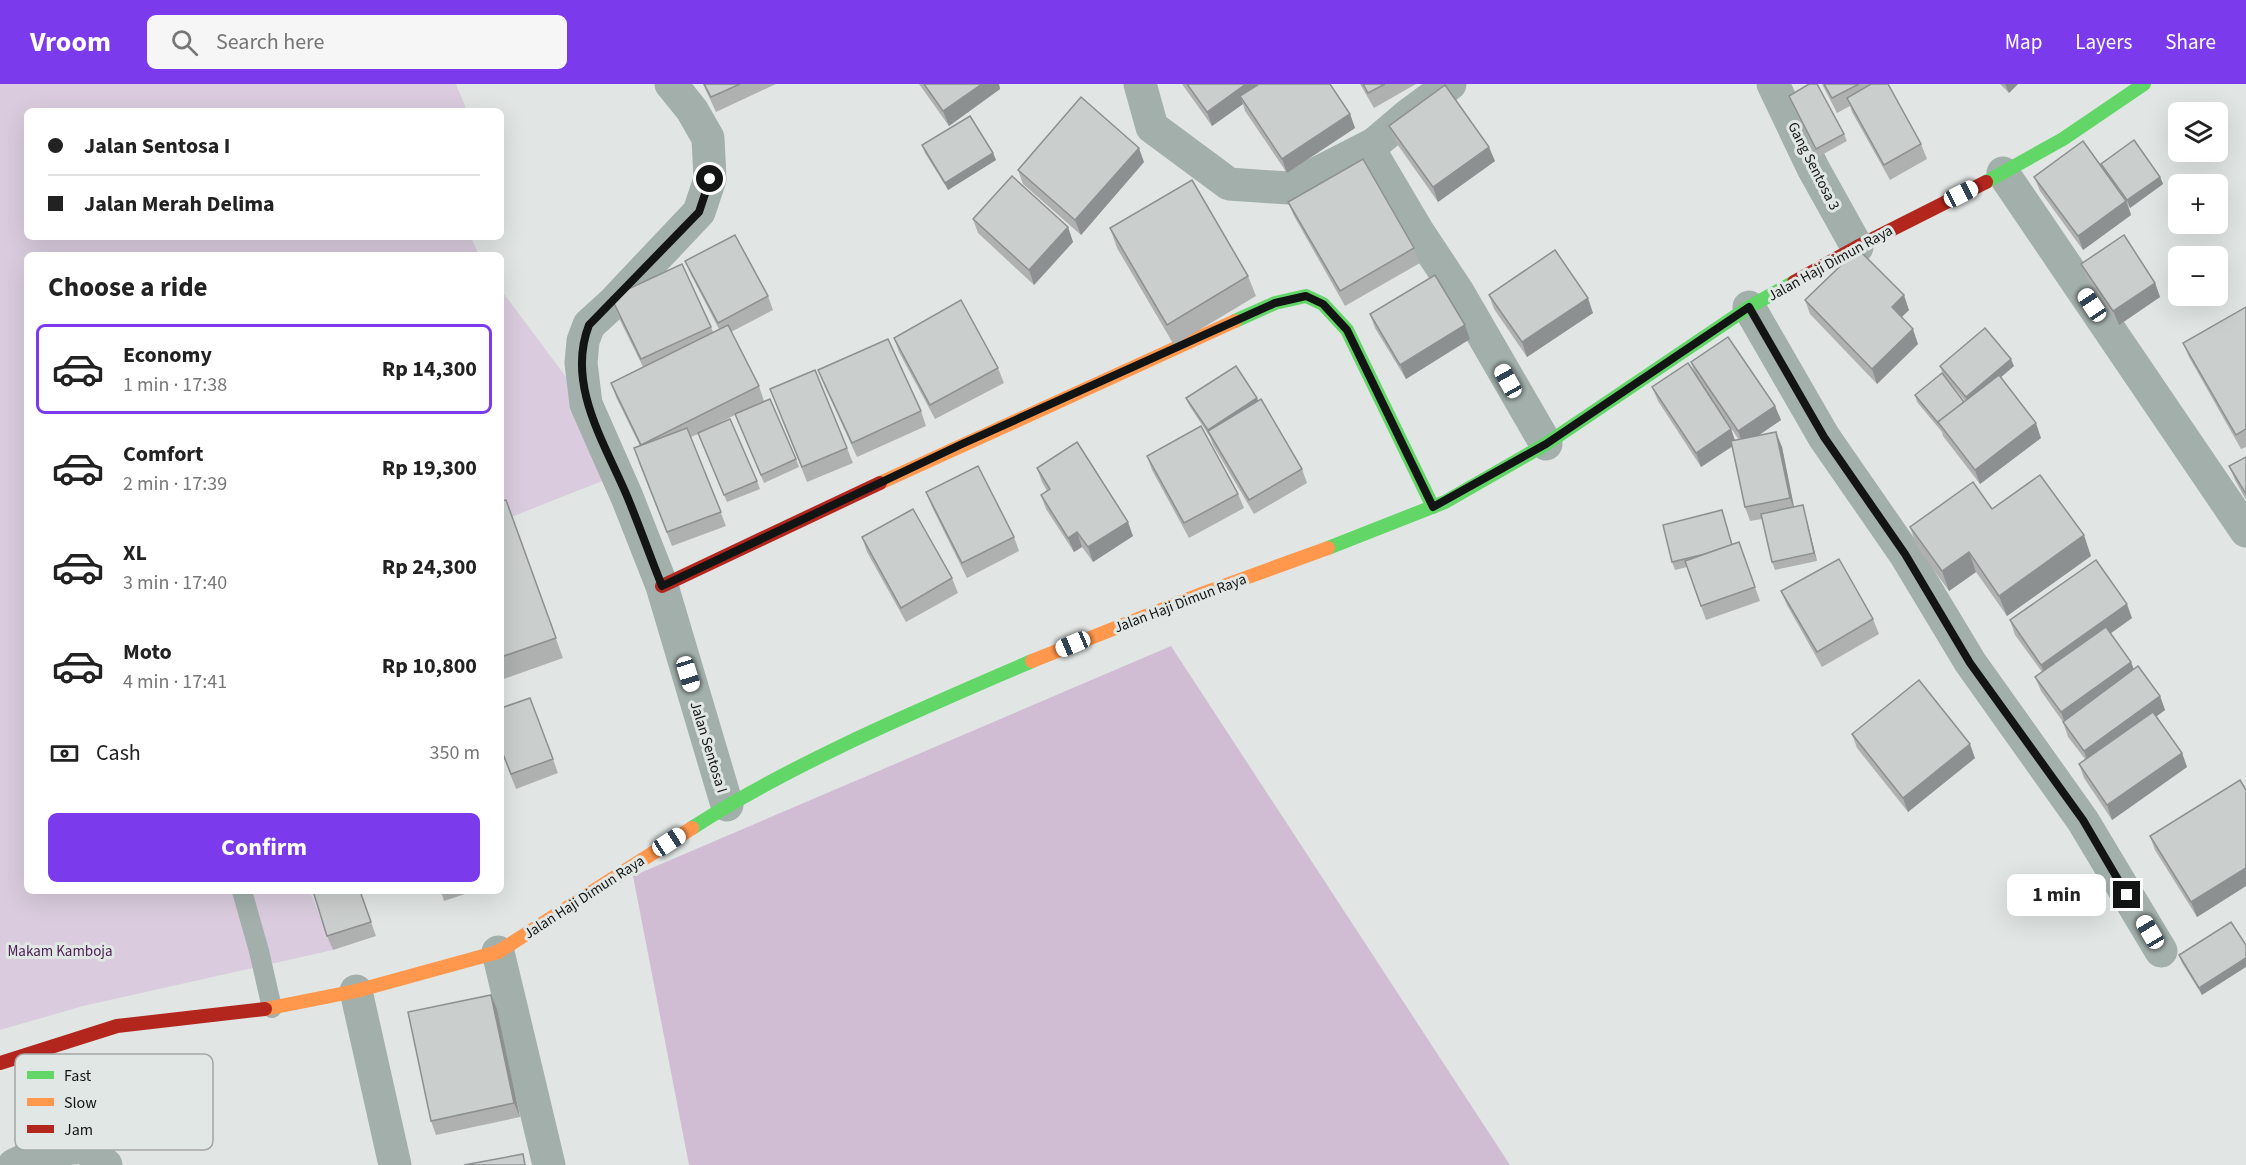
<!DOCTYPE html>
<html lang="en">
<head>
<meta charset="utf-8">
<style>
  :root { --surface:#fff; --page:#f6f6f6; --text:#222; --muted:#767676; --line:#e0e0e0; --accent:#7c3aed }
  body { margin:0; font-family:"Source Sans 3",sans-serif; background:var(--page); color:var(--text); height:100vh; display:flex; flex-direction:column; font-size:22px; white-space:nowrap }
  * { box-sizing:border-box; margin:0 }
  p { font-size:20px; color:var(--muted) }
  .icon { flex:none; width:33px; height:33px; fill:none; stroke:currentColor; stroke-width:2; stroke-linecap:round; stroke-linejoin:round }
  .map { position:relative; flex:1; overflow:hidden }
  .panel { position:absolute; left:24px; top:168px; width:480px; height:642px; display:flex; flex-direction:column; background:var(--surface); border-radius:9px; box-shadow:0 6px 24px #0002 }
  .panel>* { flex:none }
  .hud { position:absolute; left:24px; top:24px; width:480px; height:132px; border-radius:9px; box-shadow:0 6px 24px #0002; display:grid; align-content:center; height:132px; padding:0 24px; background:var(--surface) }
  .buttons { position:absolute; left:2168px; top:18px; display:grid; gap:12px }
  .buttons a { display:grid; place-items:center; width:60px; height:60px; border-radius:9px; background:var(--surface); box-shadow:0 6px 24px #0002; font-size:30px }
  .end { position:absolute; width:27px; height:27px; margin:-14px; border:8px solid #131514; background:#fff; box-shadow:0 0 0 3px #fff }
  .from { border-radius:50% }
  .bubble { position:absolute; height:42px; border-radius:9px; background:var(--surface); box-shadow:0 6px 24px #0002; font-size:20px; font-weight:700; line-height:42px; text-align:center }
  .car { position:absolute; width:18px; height:36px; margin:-18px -9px; border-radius:8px; box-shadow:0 0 4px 2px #0007; background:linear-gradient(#fff 24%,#345 0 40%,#fff 0 76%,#345 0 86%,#fff 0) }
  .hud b { display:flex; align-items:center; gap:21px; height:57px; font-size:22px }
  .hud b+b { border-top:2px solid var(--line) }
  .hud i { width:15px; height:15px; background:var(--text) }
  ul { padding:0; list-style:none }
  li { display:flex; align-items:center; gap:18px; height:90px; margin:0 12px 9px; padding:0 12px; border:3px solid transparent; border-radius:9px }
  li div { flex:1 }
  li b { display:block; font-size:22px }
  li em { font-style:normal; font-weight:700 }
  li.active { border-color:var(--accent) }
  li>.icon { width:54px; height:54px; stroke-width:1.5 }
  h2 { padding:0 24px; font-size:27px; line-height:72px }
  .pay { display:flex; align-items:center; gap:15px; height:66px; padding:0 24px; font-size:22px }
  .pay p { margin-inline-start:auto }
  .cta { display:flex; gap:12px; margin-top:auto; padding:12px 24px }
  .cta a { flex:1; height:69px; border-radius:9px; background:var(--accent); color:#fff; font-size:24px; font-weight:700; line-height:69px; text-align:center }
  header { display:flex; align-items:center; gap:36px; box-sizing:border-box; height:84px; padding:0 30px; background:var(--accent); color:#fff }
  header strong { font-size:28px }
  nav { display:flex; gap:33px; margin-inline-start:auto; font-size:21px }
  .search { width:420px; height:54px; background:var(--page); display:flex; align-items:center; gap:15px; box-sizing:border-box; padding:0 21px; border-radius:9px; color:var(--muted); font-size:22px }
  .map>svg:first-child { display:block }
  .green { fill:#daccde }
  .forest { fill:#d0bdd4 }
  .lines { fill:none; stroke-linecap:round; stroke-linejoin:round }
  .lane { stroke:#a2afab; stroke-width:20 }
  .street { stroke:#a2afab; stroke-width:33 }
  .fast { stroke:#63d668; stroke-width:14 }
  .slow { stroke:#ff974d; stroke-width:14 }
  .jam { stroke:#b3261e; stroke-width:14 }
  .wall { fill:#aeb1b0; fill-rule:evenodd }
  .shaded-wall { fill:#8d9090 }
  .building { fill:#cacecd; stroke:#8d9090; stroke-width:1.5 }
  .route { stroke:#131514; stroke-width:8 }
  .labels { text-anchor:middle; stroke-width:6; stroke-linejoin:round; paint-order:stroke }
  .street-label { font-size:15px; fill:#131514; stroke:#e0e7e4 }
  .park-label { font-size:15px; fill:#502056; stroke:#e0e7e4 }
  .key { fill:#e0e7e4; stroke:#a2a8a6; stroke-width:1.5 }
  .key-label { font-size:16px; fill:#131514 }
</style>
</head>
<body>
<header>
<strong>Vroom</strong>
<div class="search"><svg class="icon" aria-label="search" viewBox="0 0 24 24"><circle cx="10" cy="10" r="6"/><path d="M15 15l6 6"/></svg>Search here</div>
<nav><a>Map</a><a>Layers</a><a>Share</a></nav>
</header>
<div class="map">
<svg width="2246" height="1081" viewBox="0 0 2246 1081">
  <rect width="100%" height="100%" fill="#e1e6e4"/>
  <g class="green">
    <polygon points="0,0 456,0 467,27 27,27 27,153 471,153 479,171 27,171 27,807 310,807 333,866 83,922 0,946"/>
    <polygon points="501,206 581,313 615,392 501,437"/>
  </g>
  <polygon class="forest" points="1171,562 1510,1081 689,1081 633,792"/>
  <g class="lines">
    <polyline class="lane" points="242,807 259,867 272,924"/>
    <g class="street">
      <polyline points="671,0 692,26 708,54 710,95 699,128 612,220 589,241 583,257 581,279 586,320 627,413 662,502 727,721"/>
      <polyline points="1140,0 1152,43 1229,100 1288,104 1374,60 1407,32 1450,0"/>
      <polyline points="1773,0 1813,84 1857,163"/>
      <polyline points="1374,60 1372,66 1375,75 1417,146 1458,208 1546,360"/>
      <polyline points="2003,89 2246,447"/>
      <polyline points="1749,223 1824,353 1905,470 1970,578 2083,737 2161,867"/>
      <polyline points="498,868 549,1081"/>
      <polyline points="356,907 395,1081"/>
      <polyline points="14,1081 44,1067 84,1063 106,1081"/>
    </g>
    <g class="fast">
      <polyline points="1986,98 2063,55 2144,0"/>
      <polyline points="1235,237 1275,219 1306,212 1323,220 1347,246 1433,423"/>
      <polyline points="1328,464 1445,418 1546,360 1749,223 1794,198"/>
      <path d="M692 744C796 677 919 626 1032 577"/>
    </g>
    <g class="slow">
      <polyline points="880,399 1235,237"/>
      <polyline points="1032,577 1204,509 1328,464"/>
      <polyline points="265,925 356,907 498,868 692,744"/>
    </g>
    <g class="jam">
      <polyline points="1794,198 1857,163 1986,98"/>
      <polyline points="662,502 880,399"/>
      <polyline points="0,979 117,942 265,925"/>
    </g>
  </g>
  <g class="wall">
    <polygon points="703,0 776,0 716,28"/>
    <polygon points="919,0 999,0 1000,5 949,42"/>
    <polygon points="1182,0 1330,0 1350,30 1355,44 1287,89 1245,27 1243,20 1212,42"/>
    <polygon points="1360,0 1416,0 1374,24"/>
    <polygon points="1822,0 1888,0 1921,60 1927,75 1890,96 1852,28 1850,22 1837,29"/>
    <polygon points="2000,0 2018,0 2009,9"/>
    <polygon points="1789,12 1844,50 1847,57 1818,73 1792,20"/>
    <polygon points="1389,42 1495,77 1438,118 1395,57"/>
    <polygon points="922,61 993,69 996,76 948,106 925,69"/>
    <polygon points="1144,78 1081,151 1023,100 1018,86"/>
    <polygon points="2102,83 2160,93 2163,100 2130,124 2128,120 2131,131 2083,166 2040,107 2034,93"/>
    <polygon points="1288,118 1414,164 1420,179 1345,222 1294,132"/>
    <polygon points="973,135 1068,143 1073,158 1034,201 978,149"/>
    <polygon points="1110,144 1248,192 1256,212 1174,261 1117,164"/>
    <polygon points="685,177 768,212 773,226 731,248 759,302 764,317 754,322 796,375 799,383 764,399 735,331 705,346 757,397 760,405 727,418 698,350 691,353 726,442 672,462 639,379 640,362 616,313 611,299 643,283 616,228 611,213 711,243 713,248 719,245 691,191"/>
    <polygon points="2081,180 2155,199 2160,213 2119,241 2087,195"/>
    <polygon points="1489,211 1593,229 1527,273 1494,225"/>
    <polygon points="1805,216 1909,226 1901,233 1918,260 1877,300 1810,230"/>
    <polygon points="2246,223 2246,363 2241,365 2189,273 2183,259"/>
    <polygon points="1370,230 1465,241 1470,255 1406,295 1375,244"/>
    <polygon points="894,254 998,284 1004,299 935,335 899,268"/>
    <path d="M1691 278 1775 322 1781 336 1757 352 1782 363 1794 423 1803 421 1817 477 1775 486 1772 478 1762 435 1750 437 1745 423 1732 362 1701 383 1658 317 1652 303 1694 288ZM1720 328 1739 356H1735L1731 345Z"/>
    <polygon points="1940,282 2014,282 2000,294 2041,354 1980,400 1943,352 1942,348 1917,318 1915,311 1964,318 1965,317 1943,290"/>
    <polygon points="818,286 921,327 926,342 857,373 824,301"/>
    <polygon points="770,305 847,364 853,379 807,398"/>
    <polygon points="1186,314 1258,316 1302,385 1307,399 1254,430 1213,361 1210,353 1189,321"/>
    <polygon points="1147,372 1238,410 1244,424 1189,454 1152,386"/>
    <polygon points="2246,373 2246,416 2235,396 2229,382"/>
    <polygon points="1037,384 1133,452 1093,478 1082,463 1074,468 1046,425 1041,411 1047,407 1042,398"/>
    <polygon points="926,408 1014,453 1019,467 967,494 932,423"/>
    <polygon points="506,416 563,574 501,596 501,417"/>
    <polygon points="1992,425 2091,472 2007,532 1976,488 1949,507 1917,463 1910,443"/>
    <polygon points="1722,426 1732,460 1739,458 1760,517 1706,536 1687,483 1675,486 1672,478"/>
    <polygon points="862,453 952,494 958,509 906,538 867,468"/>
    <polygon points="1781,507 1873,535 1879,550 1822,583 1787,521"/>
    <polygon points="2132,534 2110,550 2131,578 2134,586 2160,612 2165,626 2156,633 2182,669 2187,683 2112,736 2084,694 2079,680 2085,675 2068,653 2063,638 2041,607 2035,593 2042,588 2015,551 2010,536"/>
    <polygon points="1852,650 1975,674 1908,728 1857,664"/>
    <polygon points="501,666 553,675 558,689 516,705"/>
    <polygon points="2246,706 2246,802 2197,833 2155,766 2150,752"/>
    <polygon points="360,807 376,852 333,866 327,852"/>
    <polygon points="441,807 474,807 444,817"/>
    <polygon points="2231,838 2202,911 2182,879 2179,871"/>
    <polygon points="497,925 520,1033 436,1051 431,1037"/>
  </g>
  <g class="shaded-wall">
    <polygon points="982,0 999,0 1000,5 949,42 943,27"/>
    <polygon points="1246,0 1267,0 1240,12 1243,20 1212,42 1207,28"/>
    <polygon points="2005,0 2018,0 2009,9"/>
    <polygon points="1350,30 1355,44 1287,89 1282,75"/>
    <polygon points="1489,63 1495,77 1438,118 1433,103"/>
    <polygon points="1139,64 1144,78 1081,151 1075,136"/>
    <polygon points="993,69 996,76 948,106 945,99"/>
    <polygon points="2160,93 2163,100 2130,124 2127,116"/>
    <polygon points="2126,117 2131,131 2083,166 2078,152"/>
    <polygon points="1068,143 1073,158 1034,201 1029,186"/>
    <polygon points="2155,199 2160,213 2119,241 2113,227"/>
    <polygon points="1904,211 1909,226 1897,238 1892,223"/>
    <polygon points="1588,214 1593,229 1527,273 1522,258"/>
    <polygon points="1465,241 1470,255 1406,295 1400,281"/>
    <polygon points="1913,245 1918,260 1877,300 1872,285"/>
    <polygon points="2011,275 2014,282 1968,321 1966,313"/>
    <polygon points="1257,314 1260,322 1208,346"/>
    <polygon points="1775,322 1781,336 1743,362 1738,347"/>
    <polygon points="2036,339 2041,354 1980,400 1975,386"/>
    <polygon points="1731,345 1736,360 1701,383 1696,369"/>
    <polygon points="1776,348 1782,363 1795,428 1790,414"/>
    <polygon points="1803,421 1817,477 1814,469"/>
    <polygon points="1128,438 1133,452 1093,478 1088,463"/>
    <polygon points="1077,448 1082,463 1074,468 1068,454"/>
    <polygon points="2084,451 2091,472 2007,532 1999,512"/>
    <polygon points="1969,468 1976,488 1949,507 1942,487"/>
    <polygon points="2127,520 2132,534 2046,595 2041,581"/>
    <polygon points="2131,578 2136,592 2066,642 2061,628"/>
    <polygon points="2160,612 2165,626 2089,681 2084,667"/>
    <polygon points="1970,660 1975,674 1908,728 1903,714"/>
    <polygon points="2182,669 2187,683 2112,736 2107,721"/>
    <polygon points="2246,784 2246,802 2197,833 2191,818"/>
    <polygon points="2246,874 2246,883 2202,911 2199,904"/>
    <polygon points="491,911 497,925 520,1033 514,1019"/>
  </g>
  <g class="building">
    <polygon points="704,0 740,0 711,13"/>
    <polygon points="924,0 982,0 943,27"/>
    <polygon points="1187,0 1246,0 1207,28"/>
    <polygon points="1259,0 1330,0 1350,30 1282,75 1240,12"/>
    <polygon points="1363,0 1385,0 1368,9"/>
    <polygon points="1809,0 1817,0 1844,50 1816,65 1789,12"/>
    <polygon points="1824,0 1859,0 1832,14"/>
    <polygon points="1871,0 1888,0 1921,60 1884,81 1847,14"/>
    <polygon points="1445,1 1489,63 1433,103 1389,42"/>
    <polygon points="1081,13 1139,64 1075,136 1018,86"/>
    <polygon points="970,32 993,69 945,99 922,61"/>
    <polygon points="2134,56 2160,93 2127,116 2101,80"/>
    <polygon points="2083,57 2126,117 2078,152 2034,93"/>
    <polygon points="1363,75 1414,164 1340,207 1288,118"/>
    <polygon points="1012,92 1068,143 1029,186 973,135"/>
    <polygon points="1192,96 1248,192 1167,241 1110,144"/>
    <polygon points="735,151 768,212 718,239 685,177"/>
    <polygon points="2124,151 2155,199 2113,227 2081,180"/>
    <polygon points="1858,165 1904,211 1892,223 1913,245 1872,285 1805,216"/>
    <polygon points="1555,166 1588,214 1522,258 1489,211"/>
    <polygon points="682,180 711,243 641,275 611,213"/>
    <polygon points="1435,191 1465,241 1400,281 1370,230"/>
    <polygon points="961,216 998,284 930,321 894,254"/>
    <polygon points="2246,223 2246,345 2236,351 2183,259"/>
    <polygon points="728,241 759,302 641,361 611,299"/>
    <polygon points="1985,244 2011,275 1966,313 1940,282"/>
    <polygon points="1728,253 1775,322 1738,347 1691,278"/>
    <polygon points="888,255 921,327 852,359 818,286"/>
    <polygon points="1688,279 1731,345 1696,369 1652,303"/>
    <polygon points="1236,282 1257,314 1208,346 1186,314"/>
    <polygon points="815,286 847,364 802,383 770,305"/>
    <polygon points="1942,289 1964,318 1938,338 1939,340 1915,311"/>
    <polygon points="1999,291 2036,339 1975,386 1938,338"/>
    <polygon points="770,315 796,375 761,391 735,330"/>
    <polygon points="1261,315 1302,385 1249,416 1208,347"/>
    <polygon points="730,335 757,397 724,411 698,349"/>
    <polygon points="1201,342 1238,410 1184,439 1147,372"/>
    <polygon points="687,344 721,428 667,448 634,364"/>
    <polygon points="1776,348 1790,414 1745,423 1731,357"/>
    <polygon points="1077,358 1128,438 1088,463 1077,448 1068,454 1041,411 1050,405 1037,384"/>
    <polygon points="2246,373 2246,410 2229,382"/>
    <polygon points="978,382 1014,453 962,479 926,408"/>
    <polygon points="2040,391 2084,451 1999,512 1969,468 1942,487 1910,443 1973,398 1992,425"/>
    <polygon points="506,416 556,554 501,573 501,417"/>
    <polygon points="1803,421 1814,469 1772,478 1761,430"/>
    <polygon points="913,425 952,494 901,524 862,453"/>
    <polygon points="1722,426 1732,461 1705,470 1672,478 1663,441"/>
    <polygon points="1739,458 1755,503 1701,522 1685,477"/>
    <polygon points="1839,475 1873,535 1817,568 1781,507"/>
    <polygon points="2096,476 2127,520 2041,581 2010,536"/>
    <polygon points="2106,543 2131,578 2061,628 2035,593"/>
    <polygon points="2138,582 2160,612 2084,667 2063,638"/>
    <polygon points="1919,596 1970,660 1903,714 1852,650"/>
    <polygon points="530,614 553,675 511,690 501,665 501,624"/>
    <polygon points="2153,628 2182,669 2107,721 2079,680"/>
    <polygon points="2240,696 2246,706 2246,784 2191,818 2150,752"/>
    <polygon points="313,807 360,807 371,838 327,852"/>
    <polygon points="2231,838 2246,861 2246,874 2199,904 2179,871"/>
    <polygon points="491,911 514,1019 431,1037 408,928"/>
    <polygon points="523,1070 525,1081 464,1081"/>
  </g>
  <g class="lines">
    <path class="route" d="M710 95 699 128 589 241C566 300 604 358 627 412 639 441 650 472 662 502L962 360 1275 219 1306 212 1323 220 1347 246 1433 423 1546 360 1749 223 1824 353 1905 470 1970 579 2083 736 2127 811"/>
  </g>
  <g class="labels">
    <g class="street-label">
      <text transform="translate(1814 82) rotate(63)" y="5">Gang Sentosa 3</text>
      <text transform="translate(1830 179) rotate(-29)" y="5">Jalan Haji Dimun Raya</text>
      <text transform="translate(1180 519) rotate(-21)" y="5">Jalan Haji Dimun Raya</text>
      <text transform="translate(709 663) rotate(73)" y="5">Jalan Sentosa I</text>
      <text transform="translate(584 813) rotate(-33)" y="5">Jalan Haji Dimun Raya</text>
    </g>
    <g class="park-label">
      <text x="60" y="872">Makam Kamboja</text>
    </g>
  </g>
  <rect x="15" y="970" width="198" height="96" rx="9" class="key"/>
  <rect x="27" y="987" width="27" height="8" fill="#63d668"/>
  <rect x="27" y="1014" width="27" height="8" fill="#ff974d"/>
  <rect x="27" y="1041" width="27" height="8" fill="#b3261e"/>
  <g class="key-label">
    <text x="64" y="997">Fast</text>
    <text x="64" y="1024">Slow</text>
    <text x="64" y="1051">Jam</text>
  </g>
</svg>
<div class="buttons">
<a><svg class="icon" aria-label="layers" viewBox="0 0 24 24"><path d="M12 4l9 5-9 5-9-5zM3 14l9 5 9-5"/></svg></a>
<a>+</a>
<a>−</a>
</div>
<i class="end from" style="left:710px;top:95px"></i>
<i class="end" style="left:2127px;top:811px"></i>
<div class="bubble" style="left:2007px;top:790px;width:99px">1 min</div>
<i class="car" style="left:1961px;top:110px;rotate:63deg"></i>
<i class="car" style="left:2092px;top:221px;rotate:326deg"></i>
<i class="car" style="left:1508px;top:297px;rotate:331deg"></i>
<i class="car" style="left:1073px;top:560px;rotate:247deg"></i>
<i class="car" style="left:688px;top:590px;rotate:163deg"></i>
<i class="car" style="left:669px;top:758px;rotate:57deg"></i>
<i class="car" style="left:2150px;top:848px;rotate:329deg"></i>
<div class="hud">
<b><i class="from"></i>Jalan Sentosa I</b>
<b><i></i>Jalan Merah Delima</b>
</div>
<section class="panel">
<h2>Choose a ride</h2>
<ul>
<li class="active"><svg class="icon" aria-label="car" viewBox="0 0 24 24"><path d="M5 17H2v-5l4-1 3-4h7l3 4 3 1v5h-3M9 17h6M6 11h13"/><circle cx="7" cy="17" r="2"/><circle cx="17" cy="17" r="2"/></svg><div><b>Economy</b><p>1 min · 17:38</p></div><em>Rp 14,300</em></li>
<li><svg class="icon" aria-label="car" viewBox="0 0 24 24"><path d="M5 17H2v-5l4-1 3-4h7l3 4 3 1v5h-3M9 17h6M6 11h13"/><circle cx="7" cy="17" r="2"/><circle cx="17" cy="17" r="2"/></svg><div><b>Comfort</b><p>2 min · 17:39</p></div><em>Rp 19,300</em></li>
<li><svg class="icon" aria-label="car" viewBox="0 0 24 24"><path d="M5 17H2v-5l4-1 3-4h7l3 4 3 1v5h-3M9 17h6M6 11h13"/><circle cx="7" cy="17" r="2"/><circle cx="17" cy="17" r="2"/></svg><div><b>XL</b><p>3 min · 17:40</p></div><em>Rp 24,300</em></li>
<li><svg class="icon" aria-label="car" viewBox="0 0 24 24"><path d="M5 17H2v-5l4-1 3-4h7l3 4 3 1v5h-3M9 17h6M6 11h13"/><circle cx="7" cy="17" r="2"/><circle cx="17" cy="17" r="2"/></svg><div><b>Moto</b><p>4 min · 17:41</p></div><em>Rp 10,800</em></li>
</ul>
<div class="pay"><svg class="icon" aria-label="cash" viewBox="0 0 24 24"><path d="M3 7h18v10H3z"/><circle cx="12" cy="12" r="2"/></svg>Cash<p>350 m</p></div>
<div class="cta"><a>Confirm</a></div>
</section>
</div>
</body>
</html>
